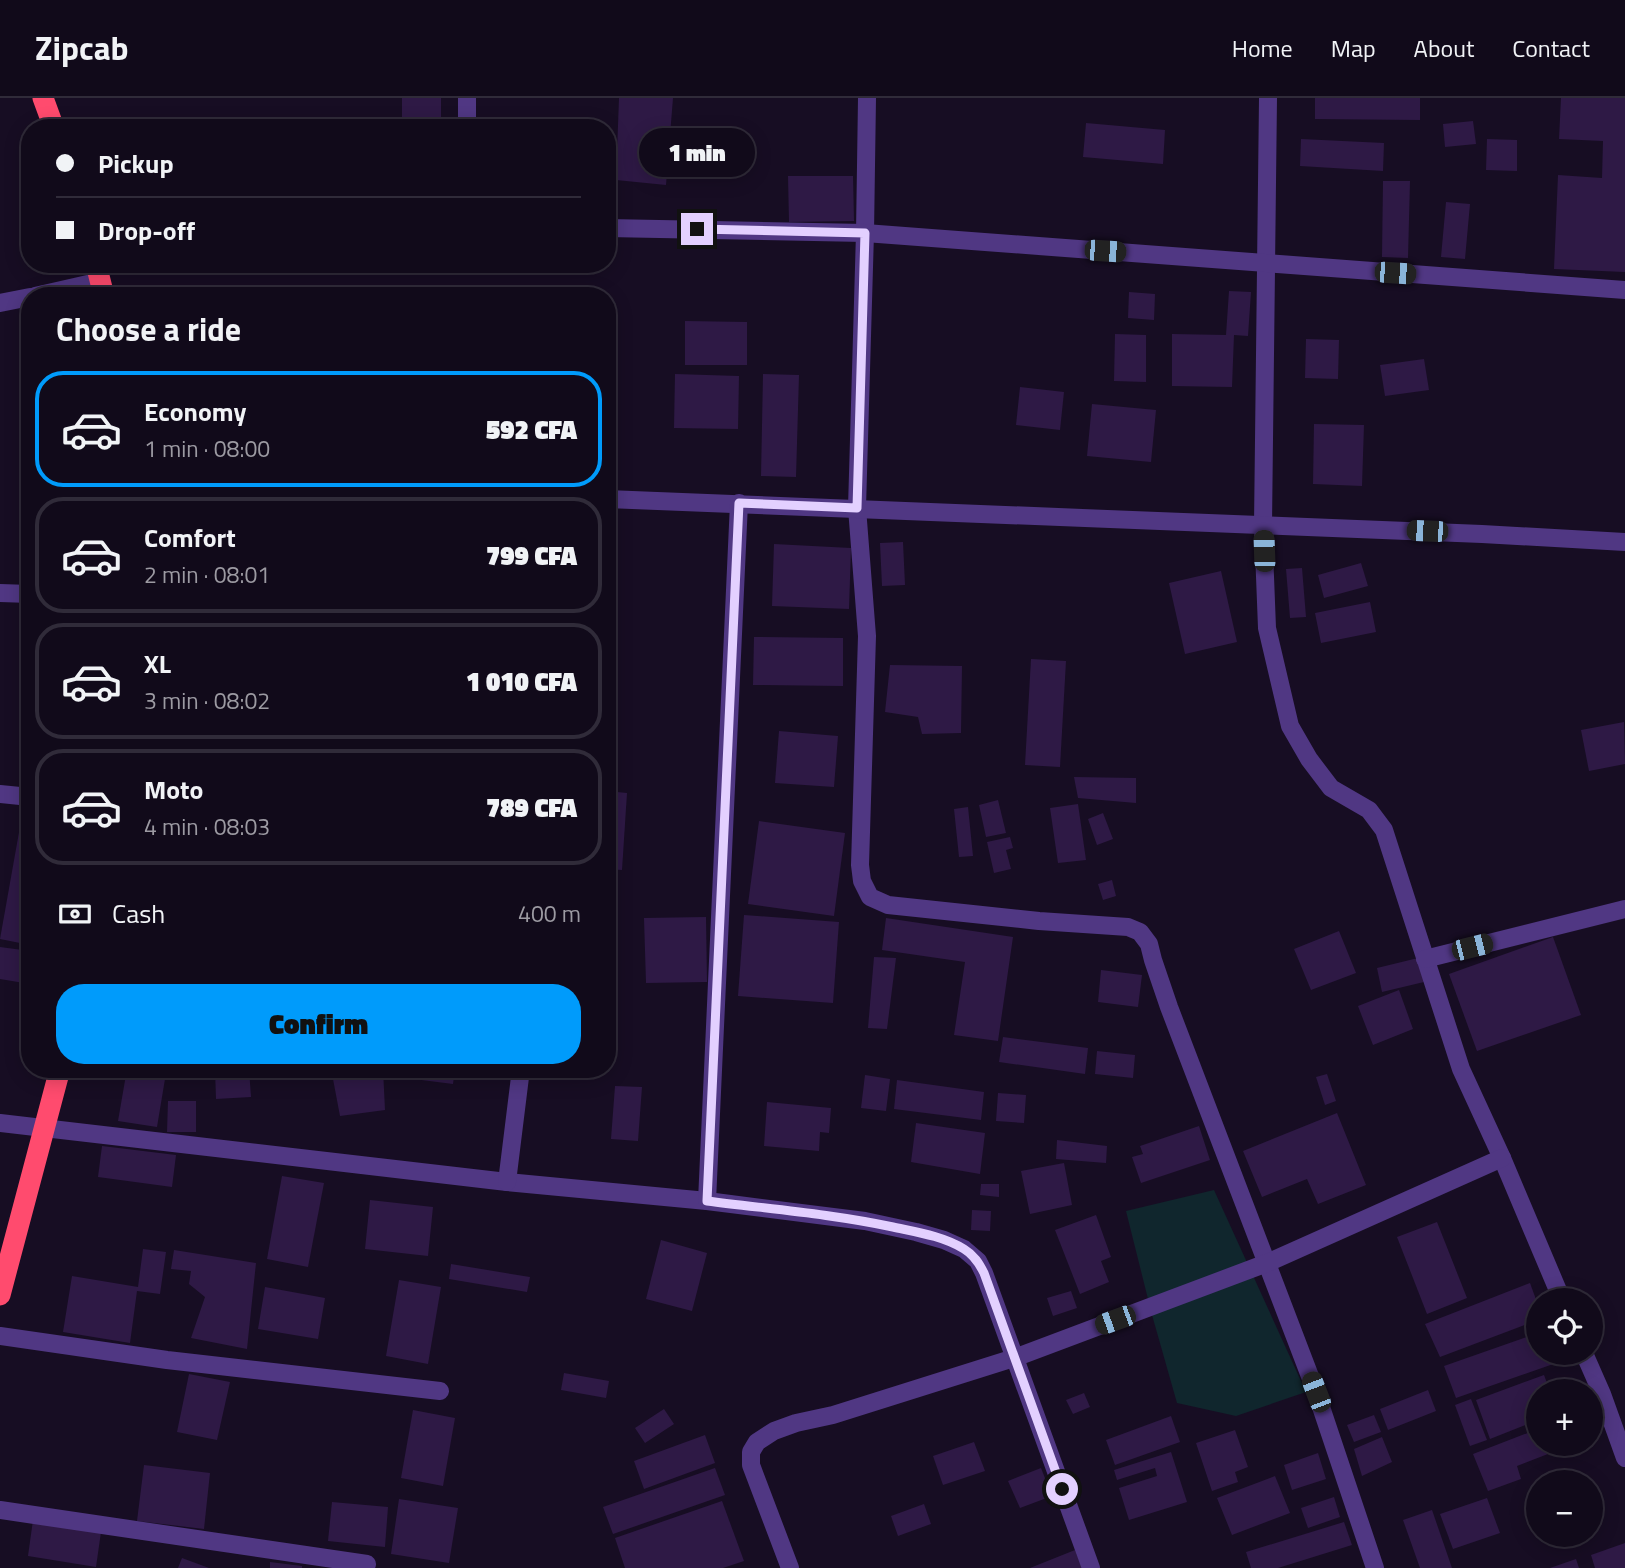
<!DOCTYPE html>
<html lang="en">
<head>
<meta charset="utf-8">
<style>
  :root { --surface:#110a1a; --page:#1e1827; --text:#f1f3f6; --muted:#9c9aa2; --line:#302b39; --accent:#009bfb }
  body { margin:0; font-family:"Titillium Web",sans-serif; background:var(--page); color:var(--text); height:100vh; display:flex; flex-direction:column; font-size:26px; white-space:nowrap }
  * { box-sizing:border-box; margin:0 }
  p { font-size:23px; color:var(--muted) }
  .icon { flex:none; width:38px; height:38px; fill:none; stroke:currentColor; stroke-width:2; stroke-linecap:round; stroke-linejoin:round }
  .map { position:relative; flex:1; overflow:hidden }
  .sheet { position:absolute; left:21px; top:189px; width:595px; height:791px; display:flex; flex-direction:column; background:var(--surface); border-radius:28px; box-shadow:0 4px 18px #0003,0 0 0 2px var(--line) }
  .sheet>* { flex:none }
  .banner { position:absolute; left:21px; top:21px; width:595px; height:154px; border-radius:28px; box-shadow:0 4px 18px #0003,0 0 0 2px var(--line); display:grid; align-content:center; height:154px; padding:0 35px; background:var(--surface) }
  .fabs { position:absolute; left:1526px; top:1190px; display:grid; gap:14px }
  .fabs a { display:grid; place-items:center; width:77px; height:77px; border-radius:50%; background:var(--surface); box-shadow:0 4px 18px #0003,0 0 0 2px var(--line); font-size:35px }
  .end { position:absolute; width:32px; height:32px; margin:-16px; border:9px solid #e3d0ff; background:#111; box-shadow:0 0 0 4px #111 }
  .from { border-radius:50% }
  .bubble { position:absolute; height:49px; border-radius:24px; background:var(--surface); box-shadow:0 4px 18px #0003,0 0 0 2px var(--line); font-size:23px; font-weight:800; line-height:49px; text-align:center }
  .car { position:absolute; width:21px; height:42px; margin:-21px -10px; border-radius:9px; box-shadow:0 0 5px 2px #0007; background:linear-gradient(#222 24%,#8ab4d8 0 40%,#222 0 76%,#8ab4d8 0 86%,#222 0) }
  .banner b { display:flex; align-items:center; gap:24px; height:66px; font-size:26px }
  .banner b+b { border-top:2px solid var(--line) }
  .banner i { width:18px; height:18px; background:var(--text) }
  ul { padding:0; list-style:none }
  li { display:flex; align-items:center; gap:21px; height:116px; margin:0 14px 10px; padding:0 21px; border:4px solid var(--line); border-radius:28px }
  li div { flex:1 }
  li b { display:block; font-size:26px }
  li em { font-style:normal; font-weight:800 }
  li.current { border-color:var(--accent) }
  li>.icon { width:63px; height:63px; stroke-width:1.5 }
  h2 { padding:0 35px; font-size:32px; line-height:84px }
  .pay { display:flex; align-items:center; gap:18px; height:77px; padding:0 35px; font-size:26px }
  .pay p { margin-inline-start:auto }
  .primary-button { display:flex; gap:14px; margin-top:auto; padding:14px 35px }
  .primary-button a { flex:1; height:80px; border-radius:28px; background:var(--accent); color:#111; font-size:28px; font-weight:800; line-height:80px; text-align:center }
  header { display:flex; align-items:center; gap:42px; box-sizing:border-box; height:98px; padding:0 35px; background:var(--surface); border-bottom:2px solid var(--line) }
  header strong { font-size:33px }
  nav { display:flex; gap:38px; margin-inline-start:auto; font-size:24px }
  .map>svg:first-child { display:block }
  .green { fill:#10262d }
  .building { fill:#2e1945 }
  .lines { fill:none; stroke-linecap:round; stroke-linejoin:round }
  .street { stroke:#503783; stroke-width:18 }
  .highway { stroke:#ff4b6e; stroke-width:21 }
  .route { stroke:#e3d0ff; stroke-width:9 }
</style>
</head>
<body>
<header>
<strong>Zipcab</strong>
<nav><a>Home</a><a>Map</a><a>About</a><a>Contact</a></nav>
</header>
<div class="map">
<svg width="1625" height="1470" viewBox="0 0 1625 1470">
  <rect width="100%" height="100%" fill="#170d23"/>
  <polygon class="green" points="1214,1092 1306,1294 1236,1318 1177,1305 1152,1217 1126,1113"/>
  <g class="building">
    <polygon points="402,0 441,0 441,24 402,22"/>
    <polygon points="619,0 673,0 666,87 616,82"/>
    <polygon points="1315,0 1420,0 1420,22 1315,21"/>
    <polygon points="1561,0 1625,0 1625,174 1554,171 1558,77 1602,80 1603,43 1559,41"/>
    <polygon points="1473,23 1476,46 1445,49 1443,26"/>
    <polygon points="1086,25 1165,32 1163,66 1083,59"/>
    <polygon points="1301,41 1384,45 1383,73 1300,68"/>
    <polygon points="1487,41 1517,42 1517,73 1486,72"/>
    <polygon points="788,78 853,78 854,123 789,124"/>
    <polygon points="1383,83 1410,83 1408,160 1382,159"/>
    <polygon points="1446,104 1470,106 1465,161 1441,159"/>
    <polygon points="497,187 571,189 571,198 497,198"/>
    <polygon points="1229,193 1251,194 1248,238 1234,237 1232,289 1172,288 1172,236 1226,237"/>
    <polygon points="1129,194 1155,196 1154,222 1128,220"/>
    <polygon points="685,223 747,224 747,267 685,267"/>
    <polygon points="1115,236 1146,237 1146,284 1114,283"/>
    <polygon points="1306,241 1339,242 1338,281 1305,280"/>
    <polygon points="1424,261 1429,292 1385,298 1380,267"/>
    <polygon points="675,276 739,278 738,331 674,330"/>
    <polygon points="763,276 799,277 796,379 761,378"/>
    <polygon points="1020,289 1064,294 1060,332 1016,327"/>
    <polygon points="1092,306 1156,312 1151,364 1087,358"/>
    <polygon points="1314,326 1364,327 1362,388 1313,386"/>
    <polygon points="903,444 905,487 882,488 880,445"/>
    <polygon points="774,446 851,450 849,511 772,508"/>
    <polygon points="1361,465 1368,488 1324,500 1318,477"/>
    <polygon points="1302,470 1306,519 1290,520 1286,471"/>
    <polygon points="1221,473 1237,544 1185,556 1169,485"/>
    <polygon points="1370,504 1376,534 1321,545 1315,515"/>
    <polygon points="754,539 843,540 843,588 753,587"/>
    <rect x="607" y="557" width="10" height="30"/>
    <polygon points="1031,561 1066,563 1060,669 1025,667"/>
    <polygon points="890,567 962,568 961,635 922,636 918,619 885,614"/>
    <polygon points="1624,624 1625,666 1589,673 1581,632"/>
    <polygon points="779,633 838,638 834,689 775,685"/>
    <polygon points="1074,679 1136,680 1136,705 1078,700"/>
    <polygon points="607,693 627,695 622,772 607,771"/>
    <polygon points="998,702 1006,735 986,739 979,707"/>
    <polygon points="1078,706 1086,762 1058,765 1050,710"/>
    <polygon points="968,709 973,758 959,759 954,711"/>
    <polygon points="1103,715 1113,741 1097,747 1088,721"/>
    <polygon points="21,723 30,724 30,847 0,841"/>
    <polygon points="759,723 845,735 834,818 748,806"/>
    <polygon points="1010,739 1013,750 1006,752 1011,771 994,775 987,744"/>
    <polygon points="1112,782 1116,798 1103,802 1098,786"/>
    <polygon points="607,802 615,802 611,838 607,838"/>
    <polygon points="744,817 839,824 833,905 738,898"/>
    <polygon points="706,819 707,884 646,885 644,820"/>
    <polygon points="886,820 1013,839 998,943 954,937 965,864 882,852"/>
    <polygon points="1339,833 1356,875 1311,892 1294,851"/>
    <polygon points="1553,839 1581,917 1477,953 1449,876"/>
    <polygon points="0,849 30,853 30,886 0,881"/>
    <polygon points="874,859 896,860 887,931 868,930"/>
    <polygon points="1418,860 1424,884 1382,894 1377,870"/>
    <polygon points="1101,872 1142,877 1138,909 1098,904"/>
    <polygon points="1399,892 1413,931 1373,947 1358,908"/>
    <polygon points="1003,939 1088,950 1085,976 999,964"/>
    <polygon points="1097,953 1135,957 1133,980 1095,976"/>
    <polygon points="127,971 141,971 166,975 157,1029 118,1023"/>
    <polygon points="215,971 249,971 251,999 216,1001"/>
    <polygon points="345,971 383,971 385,1012 340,1018 333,981 346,979"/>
    <polygon points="399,971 455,971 453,986 398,979"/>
    <polygon points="1327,976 1336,1003 1325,1007 1316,979"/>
    <polygon points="865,977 890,981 886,1013 861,1010"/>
    <polygon points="897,982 984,994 981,1022 894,1011"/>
    <polygon points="615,988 642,989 638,1043 611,1041"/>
    <polygon points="998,995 1026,997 1024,1025 996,1023"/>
    <polygon points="168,1003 196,1003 196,1034 167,1034"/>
    <polygon points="767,1004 831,1010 829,1035 820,1034 819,1053 764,1048"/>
    <polygon points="1337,1015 1366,1087 1318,1106 1307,1081 1262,1099 1243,1053"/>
    <polygon points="916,1025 985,1035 980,1076 911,1064"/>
    <polygon points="1199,1028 1210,1062 1141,1085 1132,1059 1143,1056 1140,1048"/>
    <polygon points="1057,1042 1107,1048 1106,1065 1056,1061"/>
    <polygon points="102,1048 176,1057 172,1089 98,1079"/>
    <polygon points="1064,1065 1072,1107 1030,1116 1021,1073"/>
    <polygon points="282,1078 324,1085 308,1169 267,1161"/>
    <polygon points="981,1086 999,1086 999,1099 980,1097"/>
    <polygon points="370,1102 433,1109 428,1158 365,1151"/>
    <polygon points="972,1112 991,1113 990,1133 971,1132"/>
    <polygon points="1096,1117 1111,1159 1101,1163 1109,1184 1080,1196 1055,1132"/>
    <polygon points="1437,1124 1467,1200 1427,1216 1397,1139"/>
    <polygon points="661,1142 707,1155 692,1213 646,1201"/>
    <polygon points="143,1151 166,1154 160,1196 137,1193 130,1245 63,1234 72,1178 138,1189"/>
    <polygon points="174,1152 256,1165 247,1251 191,1240 205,1199 189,1186 191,1173 171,1171"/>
    <polygon points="451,1166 530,1179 527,1194 449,1181"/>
    <polygon points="399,1182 441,1189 428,1266 386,1258"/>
    <polygon points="1530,1185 1538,1207 1538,1222 1440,1259 1425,1226"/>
    <polygon points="265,1189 325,1200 318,1241 258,1231"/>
    <polygon points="1071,1193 1077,1210 1053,1218 1047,1200"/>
    <polygon points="1538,1235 1538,1255 1559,1255 1562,1263 1456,1300 1444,1268"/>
    <polygon points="564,1275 609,1283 606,1300 561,1292"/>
    <polygon points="189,1276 230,1284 217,1342 177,1334"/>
    <polygon points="1544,1277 1550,1293 1538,1293 1538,1322 1490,1341 1476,1302"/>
    <polygon points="1428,1292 1436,1313 1388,1332 1380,1311"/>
    <polygon points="1084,1295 1090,1309 1073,1316 1066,1302"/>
    <polygon points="1471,1301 1487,1342 1470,1348 1455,1307"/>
    <polygon points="664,1311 674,1326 645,1345 635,1330"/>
    <polygon points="413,1312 455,1320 443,1388 401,1380"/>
    <polygon points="1374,1317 1381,1334 1354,1344 1347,1327"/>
    <polygon points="1171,1318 1180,1344 1115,1367 1106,1342"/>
    <polygon points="1538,1331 1538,1346 1564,1346 1566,1349 1517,1368 1521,1381 1488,1393 1473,1356"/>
    <polygon points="1235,1332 1248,1369 1235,1374 1238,1384 1212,1393 1196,1345"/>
    <polygon points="705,1337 715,1365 644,1391 634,1363"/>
    <polygon points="1382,1339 1392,1364 1362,1378 1354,1351"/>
    <polygon points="974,1344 985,1373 943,1387 933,1358"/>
    <polygon points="1171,1354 1187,1404 1129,1422 1119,1390 1157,1378 1155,1370 1117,1382 1114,1372"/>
    <polygon points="1318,1355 1326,1381 1292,1392 1284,1367"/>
    <polygon points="144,1367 210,1375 204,1431 137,1423"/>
    <polygon points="715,1370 725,1397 613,1436 603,1409"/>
    <polygon points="1041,1370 1052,1398 1020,1410 1008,1383"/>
    <polygon points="1275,1378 1290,1415 1232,1437 1217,1400"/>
    <polygon points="1334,1399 1340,1419 1308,1430 1301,1410"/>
    <polygon points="1487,1400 1500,1435 1453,1451 1440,1416"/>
    <polygon points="399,1401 458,1410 449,1465 391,1456"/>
    <polygon points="722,1403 744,1463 723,1470 625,1470 615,1440"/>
    <polygon points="332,1404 388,1409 385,1449 328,1443"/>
    <polygon points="924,1406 931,1426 898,1438 891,1418"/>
    <polygon points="1432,1412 1452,1470 1420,1470 1403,1422"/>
    <polygon points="33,1422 101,1434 96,1469 28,1458"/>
    <polygon points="1344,1424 1352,1447 1278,1470 1251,1470 1246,1454"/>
    <polygon points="1625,1445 1625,1470 1595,1470 1591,1457"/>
    <polygon points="1075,1452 1082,1470 1030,1470"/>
    <polygon points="182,1460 209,1470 178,1470"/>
    <polygon points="1576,1461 1579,1470 1550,1470"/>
    <polygon points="270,1464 302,1468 302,1470 270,1470"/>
  </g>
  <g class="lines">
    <g class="street">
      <polyline points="867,0 865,135 857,410 867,538 860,767 862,783 870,799 888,807 1039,823 1128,829 1140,834 1149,846 1153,862 1169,909 1316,1294 1375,1470"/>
      <polyline points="1268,0 1263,427 1267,530 1290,628 1309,661 1331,690 1369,712 1384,732 1461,971 1502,1060 1562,1202"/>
      <polyline points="467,30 467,0"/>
      <polyline points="607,130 865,135 1625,192"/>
      <polyline points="35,198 101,183"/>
      <polyline points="0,205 30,199"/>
      <polyline points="607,401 1482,436 1625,444"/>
      <polyline points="0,495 30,496"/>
      <polyline points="0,696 30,699"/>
      <polyline points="1425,861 1625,811"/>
      <polyline points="0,1025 507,1084 707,1103 865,1123 916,1134 944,1142 964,1151 978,1163 984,1175 1091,1470"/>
      <polyline points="507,1084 521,971"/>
      <polyline points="707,1103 739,405"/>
      <polyline points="0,1238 167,1262 440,1293"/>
      <polyline points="1584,1255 1602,1296 1625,1360"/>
      <polyline points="0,1412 367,1466"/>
      <polyline points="790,1470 751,1367 751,1354 757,1344 774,1333 796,1325 833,1317 1014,1260 1267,1165 1502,1060"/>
    </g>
    <g class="highway">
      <polyline points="43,0 54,30"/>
      <polyline points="96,166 104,198"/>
      <polyline points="0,1197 60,971"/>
    </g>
  </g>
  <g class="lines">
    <path class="route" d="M697 131 865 135 857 410 739 405 707 1103C769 1111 832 1116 893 1129 916 1134 943 1138 964 1151 974 1157 979 1165 984 1175L1062 1391"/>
  </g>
</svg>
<div class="fabs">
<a><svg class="icon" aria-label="locate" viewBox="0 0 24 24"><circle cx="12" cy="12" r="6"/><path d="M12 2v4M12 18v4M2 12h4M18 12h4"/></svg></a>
<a>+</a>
<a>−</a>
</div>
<i class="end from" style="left:1062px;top:1391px"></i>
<i class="end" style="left:697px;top:131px"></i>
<div class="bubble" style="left:639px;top:30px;width:116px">1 min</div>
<i class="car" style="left:1105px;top:153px;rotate:94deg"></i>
<i class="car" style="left:1395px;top:175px;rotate:94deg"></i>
<i class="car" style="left:1427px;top:433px;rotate:272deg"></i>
<i class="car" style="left:1264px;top:453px;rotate:358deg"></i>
<i class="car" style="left:1472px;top:849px;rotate:76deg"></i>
<i class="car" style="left:1115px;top:1222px;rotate:250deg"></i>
<i class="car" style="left:1316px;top:1294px;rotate:339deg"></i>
<div class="banner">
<b><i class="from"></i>Pickup</b>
<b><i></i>Drop-off</b>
</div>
<section class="sheet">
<h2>Choose a ride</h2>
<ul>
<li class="current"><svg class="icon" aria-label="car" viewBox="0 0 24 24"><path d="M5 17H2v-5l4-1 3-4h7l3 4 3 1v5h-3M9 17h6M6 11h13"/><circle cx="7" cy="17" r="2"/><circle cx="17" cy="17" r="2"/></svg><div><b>Economy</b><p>1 min · 08:00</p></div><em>592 CFA</em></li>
<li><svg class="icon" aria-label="car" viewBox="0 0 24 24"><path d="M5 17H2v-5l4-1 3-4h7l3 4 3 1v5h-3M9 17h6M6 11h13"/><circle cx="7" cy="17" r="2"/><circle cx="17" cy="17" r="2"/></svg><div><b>Comfort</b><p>2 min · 08:01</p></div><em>799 CFA</em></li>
<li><svg class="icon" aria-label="car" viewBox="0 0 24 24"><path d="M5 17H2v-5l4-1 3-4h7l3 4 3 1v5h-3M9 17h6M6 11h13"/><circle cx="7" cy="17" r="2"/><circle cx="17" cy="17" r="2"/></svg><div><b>XL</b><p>3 min · 08:02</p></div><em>1 010 CFA</em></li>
<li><svg class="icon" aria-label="car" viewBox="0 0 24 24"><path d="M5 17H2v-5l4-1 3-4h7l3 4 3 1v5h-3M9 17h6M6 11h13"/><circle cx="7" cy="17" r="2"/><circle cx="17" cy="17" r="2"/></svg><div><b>Moto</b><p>4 min · 08:03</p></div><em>789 CFA</em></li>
</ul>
<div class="pay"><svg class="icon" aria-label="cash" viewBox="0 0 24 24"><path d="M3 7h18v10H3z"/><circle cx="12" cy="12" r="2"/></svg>Cash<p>400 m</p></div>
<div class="primary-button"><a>Confirm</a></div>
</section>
</div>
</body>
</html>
